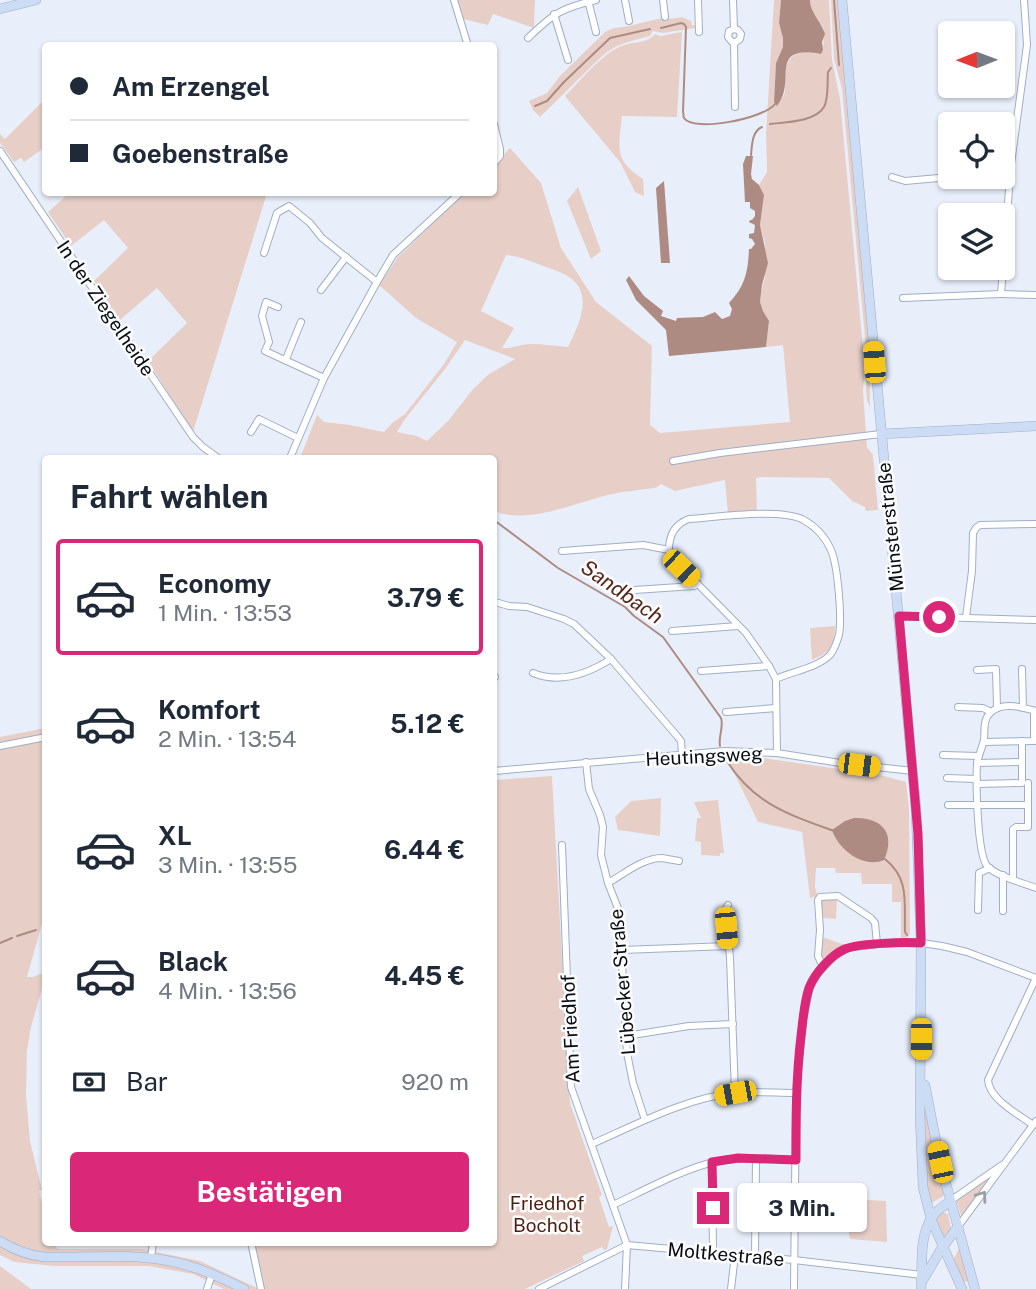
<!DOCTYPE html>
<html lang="de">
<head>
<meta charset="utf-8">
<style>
  :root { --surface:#fff; --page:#f2f2f3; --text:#1f2937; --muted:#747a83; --line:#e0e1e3; --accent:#db2777 }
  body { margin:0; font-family:"Public Sans",sans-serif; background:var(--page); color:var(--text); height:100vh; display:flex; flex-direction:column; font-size:26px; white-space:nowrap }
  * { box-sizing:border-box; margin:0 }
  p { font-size:23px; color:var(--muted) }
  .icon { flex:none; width:38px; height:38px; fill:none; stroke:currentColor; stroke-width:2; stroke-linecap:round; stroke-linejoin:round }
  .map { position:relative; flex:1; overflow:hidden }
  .panel { position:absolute; left:42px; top:455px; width:455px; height:791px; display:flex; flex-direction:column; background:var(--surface); border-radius:7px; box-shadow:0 2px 5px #0004 }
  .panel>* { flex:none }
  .hud { position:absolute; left:42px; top:42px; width:455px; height:154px; border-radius:7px; box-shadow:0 2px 5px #0004; display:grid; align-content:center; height:154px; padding:0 28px; background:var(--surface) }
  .needle { width:46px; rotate:269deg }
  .controls { position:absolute; left:938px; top:21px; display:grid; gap:14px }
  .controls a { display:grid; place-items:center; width:77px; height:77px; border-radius:7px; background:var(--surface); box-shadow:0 2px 5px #0004; font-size:35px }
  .end { position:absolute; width:32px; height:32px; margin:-16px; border:9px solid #db2777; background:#fff; box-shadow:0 0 0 4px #fff }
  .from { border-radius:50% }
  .bubble { position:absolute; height:49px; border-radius:7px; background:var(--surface); box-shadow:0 2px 5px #0004; font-size:23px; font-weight:700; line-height:49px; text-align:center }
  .car { position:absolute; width:21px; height:42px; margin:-21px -10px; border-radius:9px; box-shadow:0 0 5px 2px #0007; background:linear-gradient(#f5c518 24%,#345 0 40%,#f5c518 0 76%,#345 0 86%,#f5c518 0) }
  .hud b { display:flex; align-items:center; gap:24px; height:66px; font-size:26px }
  .hud b+b { border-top:2px solid var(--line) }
  .hud i { width:18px; height:18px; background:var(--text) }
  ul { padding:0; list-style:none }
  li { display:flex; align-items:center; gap:21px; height:116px; margin:0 14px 10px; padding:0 14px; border:4px solid transparent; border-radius:7px }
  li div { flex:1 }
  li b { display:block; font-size:26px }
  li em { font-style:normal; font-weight:700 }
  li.current { border-color:var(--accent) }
  li>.icon { width:63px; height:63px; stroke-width:1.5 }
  h2 { padding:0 28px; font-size:32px; line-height:84px }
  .pay { display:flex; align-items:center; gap:18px; height:77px; padding:0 28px; font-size:26px }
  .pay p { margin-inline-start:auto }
  .button { display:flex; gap:14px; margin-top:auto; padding:14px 28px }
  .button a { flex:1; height:80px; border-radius:7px; background:var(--accent); color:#fff; font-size:28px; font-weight:700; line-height:80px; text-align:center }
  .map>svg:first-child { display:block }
  .green { fill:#e7cfc8; fill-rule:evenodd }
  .water { fill:#ad8b82 }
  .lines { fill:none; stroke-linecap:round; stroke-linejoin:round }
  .stream { stroke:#ad8b82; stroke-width:2 }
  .street-casing { stroke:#9faec7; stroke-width:8 }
  .secondary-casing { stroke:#9faec7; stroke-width:10 }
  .street { stroke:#fff; stroke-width:6 }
  .secondary { stroke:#cddcf5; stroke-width:9 }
  .oneway { stroke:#9c9ea1 }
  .route { stroke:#db2777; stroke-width:9 }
  .labels { text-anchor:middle; stroke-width:5; stroke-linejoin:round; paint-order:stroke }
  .street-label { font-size:19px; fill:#070c14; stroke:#fcfcfc }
  .park-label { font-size:19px; fill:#4d1e12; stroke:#fcfcfc }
  .water-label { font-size:21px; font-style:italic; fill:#56261a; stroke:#fcfcfc }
</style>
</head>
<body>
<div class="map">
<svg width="1036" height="1289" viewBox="0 0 1036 1289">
  <rect width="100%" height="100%" fill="#e9effa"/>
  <g class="green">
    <polygon points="457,0 535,0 534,28 493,14 488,25 463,19"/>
    <path d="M774 0H781L779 23 783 38V47L776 63 774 102 777 105C779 102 782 99 784 95 786 90 784 83 785 78 786 51 799 51 821 54 825 48 823 37 824 29L810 9V0H829L832 60 840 99 865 370 863 391 867 447 873 455 878 510 866 511 865 507 852 501 829 478 761 477 756 478 757 512 728 514 725 480 675 491 661 484 655 488C641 490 626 491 612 494 576 502 530 525 494 511V458H300L317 415 324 422 350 425 384 432 392 423 405 414 444 364 457 342 416 318 379 285 398 257 464 193 494 192V165L510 148 541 183 561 248 596 302 652 346 650 425 660 433 790 422 783 345 766 347 769 321 763 311 760 302 761 293 765 277V244L760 225 764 195 759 185 767 172 766 134ZM506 255C519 256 531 261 543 266 552 269 561 272 569 277 595 294 578 326 568 347 556 346 543 344 531 344 521 344 511 349 502 348L514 328 481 311ZM465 340 515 359 489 374 473 389 448 421 427 441 417 436 397 432 405 419 445 369Z"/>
    <path d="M831 0H838L870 343C871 365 869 386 870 408L867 400 866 389 867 359 842 89 834 59Z"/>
    <path d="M668 17 669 19 682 17 691 21 692 25 697 26 695 28 663 33 653 31 650 36C631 41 615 44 601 57L540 117 533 110 529 101 547 93 560 76 605 32C615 26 623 28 633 25 645 22 656 19 668 17Z"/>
    <path d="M682 32 677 117 622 116C619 147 613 160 643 179L644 196 635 192 620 162 565 96C581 80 602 53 624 45 634 42 648 43 655 34L660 36Z"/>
    <polygon points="45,99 45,147 24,162 21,158 14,162 0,143 0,134 5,139"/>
    <polygon points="578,187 601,251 591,259 567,201"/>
    <polygon points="266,192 267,193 193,432 148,361 187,323 157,288 120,320 94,281 128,248 104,220 71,246 48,212 69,193"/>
    <path d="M835 626C835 647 830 652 812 660L810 628Z"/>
    <polygon points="45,728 45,913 27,977 33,977 45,972 45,978 31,1027 27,1051 26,1095 30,1141 42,1190 39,1191 45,1215 46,1242 52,1243 58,1249 142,1249 200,1261 257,1288 247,1243 494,1242 494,780 552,776 570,1103 602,1195 599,1197 609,1227 613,1226 607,1249 604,1250 602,1247 582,1256 584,1261 525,1289 224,1289 193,1274 148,1266 54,1266 14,1262 0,1255 0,737"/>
    <polygon points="731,757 763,758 880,775 906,782 909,810 910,933 908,937 901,938 901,902 892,902 892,884 862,884 861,873 836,873 835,868 816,868 815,888 818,896 810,898 802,832 758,822 733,771 724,758"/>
    <polygon points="661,798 660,836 618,830 615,817 631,801"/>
    <polygon points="718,800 724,853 720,853 720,856 701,855 701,842 695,841 697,818 701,818 694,802"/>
    <polygon points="834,899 837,900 836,919 822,918 822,900"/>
    <polygon points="822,937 845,945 823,958 821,957"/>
    <polygon points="923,1100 925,1101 945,1195 930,1204 924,1174"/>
    <polygon points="995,1173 962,1219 956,1199"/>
    <polygon points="848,1199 886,1201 887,1242 850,1239 848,1228"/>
    <path d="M942 1212 948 1214 951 1229 943 1241C938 1229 931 1223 942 1212Z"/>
    <polygon points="960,1247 970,1281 962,1282 953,1260"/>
    <polygon points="0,1266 31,1289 0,1289"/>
  </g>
  <g class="water">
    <path d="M781 0H810C810 13 821 21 825 34L822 42 823 50 821 54C766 45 798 81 777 106L774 102 776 63 783 47V38L779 23Z"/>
    <path d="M746 156H753L751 174 752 179 759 185 764 195 760 225 768 263 762 285 760 302 763 311 769 321 766 347 669 356 666 330 636 300 626 280 629 276 644 296 663 311 661 316 676 321 677 318 703 317 715 312 722 319 730 316 732 309 729 303C745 286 748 272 749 249H751L755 244 752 239 749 238V234L754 233 755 225 749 222 750 220H752L755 216V211L750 208V202H745L743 164Z"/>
    <polygon points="664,181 670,263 661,263 656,188"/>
    <path d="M854 818C882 817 896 833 884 860 863 869 838 849 832 830L845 821Z"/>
  </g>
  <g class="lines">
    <g class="stream">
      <polyline points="834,0 839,65"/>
      <path d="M661 28 681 23 684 24 686 27 683 112C684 114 683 116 684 118 694 133 765 118 775 104"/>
      <polyline points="535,106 547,101 564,82 610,38 650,29"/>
      <path d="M770 124C786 122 815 122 824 107 829 98 827 82 828 72L831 68"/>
      <path d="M751 155C752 145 752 131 762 127"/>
      <path d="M494 520 558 568 625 607 634 616 663 637 721 718C724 727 718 737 720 746"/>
      <path d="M725 758C752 803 787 814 834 831"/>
      <path d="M885 859C910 879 904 903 905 932L907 935"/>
      <polyline points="17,936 36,930"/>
      <polyline points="0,943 12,938"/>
    </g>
    <defs>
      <g id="street">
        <polyline points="454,0 468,46"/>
        <polyline points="588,0 596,32"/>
        <polyline points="625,0 629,21"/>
        <polyline points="663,0 665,17"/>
        <polyline points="698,0 699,32"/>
        <polyline points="733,0 734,29 729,31 728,37 732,42 736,42 740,39 741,34 738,30 734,29"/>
        <polyline points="554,14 568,60"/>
        <path d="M528 38C553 14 561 8 596 0"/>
        <polyline points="734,42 735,107"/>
        <polyline points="494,124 500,149 500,156 494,163"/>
        <polyline points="0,151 193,437 203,447 218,458"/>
        <polyline points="892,177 905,181 950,177"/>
        <polyline points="264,253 277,213 289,206 310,223 322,238 377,282"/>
        <polyline points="1003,267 1011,164 1027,45 1024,0"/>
        <polyline points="321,290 346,257"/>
        <polyline points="1001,294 1036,295"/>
        <polyline points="903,298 1001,294 1003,268"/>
        <polyline points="278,307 266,302 262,316 269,342 265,351 324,378"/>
        <polyline points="286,359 301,322"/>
        <polyline points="251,432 259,419 298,438"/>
        <polyline points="290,458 324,378 377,282 393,255 461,192"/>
        <polyline points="673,461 720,453 881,434"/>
        <path d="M669 550C669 535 675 524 689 519 718 517 777 508 802 519 815 526 825 536 831 550 838 566 842 618 839 635 837 642 834 650 830 655 817 668 793 671 776 679"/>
        <polyline points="669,550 681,567 746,633 769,666 776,679 777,753"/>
        <polyline points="562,551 643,545 669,550"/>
        <polyline points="620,591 694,586 698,584"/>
        <polyline points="495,602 509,606 527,607 564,619 574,624 611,659 677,736 681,741 682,755"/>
        <polyline points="899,616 1036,620"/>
        <polyline points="966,617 972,571 973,533 976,528 980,525 1036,524"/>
        <polyline points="672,631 738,626"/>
        <polyline points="1022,669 1023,708"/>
        <polyline points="977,670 996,669 997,708"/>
        <polyline points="701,671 769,666"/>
        <path d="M533 673C560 684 589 673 611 659"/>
        <polyline points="494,677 495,677"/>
        <polyline points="958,707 983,708 991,712"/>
        <path d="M1036 711C1021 707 1002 701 990 713 983 720 985 729 984 739 983 747 978 755 977 764 976 783 977 853 987 866 996 876 1023 883 1036 888"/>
        <polyline points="726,712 776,708"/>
        <polyline points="984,742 1034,741 1034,711"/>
        <polyline points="0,746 46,737"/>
        <polyline points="943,755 979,756"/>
        <polyline points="586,762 589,789 600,815 603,827 601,855 608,883 619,911 627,1053 633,1083 645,1120"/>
        <polyline points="977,763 1022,762"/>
        <polyline points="494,771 725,751 777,753 840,763 913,771"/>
        <polyline points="947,778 977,779"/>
        <polyline points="977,784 1022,783 1022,741"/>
        <polyline points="948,805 1028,805"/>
        <polyline points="562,845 571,1087 627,1245 625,1289"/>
        <polyline points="1003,875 1003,911"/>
        <polyline points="1013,879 1013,829 1016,827 1028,827 1028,783"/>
        <path d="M608 883C624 874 643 858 662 858 667 859 673 860 679 861"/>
        <polyline points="728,905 725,910 730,958 735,1093"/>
        <polyline points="978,910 979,873 990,868"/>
        <polyline points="622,950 728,946"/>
        <polyline points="823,967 818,956 820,930 818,900 820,897 838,896 871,918 875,923 877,944"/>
        <polyline points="626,1036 689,1026 733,1024"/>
        <path d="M1033 1125C1018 1114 989 1099 988 1080L1036 978"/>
        <path d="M592 1144C635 1125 688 1097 735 1093 755 1091 776 1093 796 1093"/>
        <polyline points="712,1162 713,1253"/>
        <polyline points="950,1201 1002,1165"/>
        <path d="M613 1205C643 1191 683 1169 714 1162 741 1156 768 1159 796 1160"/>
        <polyline points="957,1228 1036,1121"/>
        <polyline points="251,1242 261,1289"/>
        <polyline points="755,1256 756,1159"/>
        <polyline points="151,1258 153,1242"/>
        <polyline points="207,1289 212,1274"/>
        <polyline points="539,1289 627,1245 794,1260 922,1275"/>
        <polyline points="731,1289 735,1255"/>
        <polyline points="794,1289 796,1093 803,1020 810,986 816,975 834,956 847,948 877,944 915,942 942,946 967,952 1036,978"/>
      </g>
      <g id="secondary">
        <polyline points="842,0 916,809 921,943 920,1115 923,1187 931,1219 962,1289"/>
        <polyline points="0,9 36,0"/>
        <polyline points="881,434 1036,426"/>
        <polyline points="925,1085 940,1162 975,1289"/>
        <path d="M0 1241C14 1250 27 1255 44 1257 85 1258 128 1253 169 1261 196 1266 220 1277 244 1289"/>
        <polyline points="923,1280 940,1251 957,1228"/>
        <path d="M921 1289C923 1266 918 1236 933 1216 937 1210 944 1206 950 1201"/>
      </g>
    </defs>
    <use href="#street" class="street-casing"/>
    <use href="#secondary" class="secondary-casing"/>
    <use href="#street" class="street"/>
    <use href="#secondary" class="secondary"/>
  </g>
  <defs><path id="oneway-chevron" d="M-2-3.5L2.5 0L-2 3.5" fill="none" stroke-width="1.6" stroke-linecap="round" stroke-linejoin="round" transform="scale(1.75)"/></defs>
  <use class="oneway" href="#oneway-chevron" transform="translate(982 1196) rotate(-54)"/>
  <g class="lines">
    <path class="route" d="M713 1208 712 1162 738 1158 796 1160C796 1118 796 1078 801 1036 803 1020 804 1003 809 988 815 973 831 955 845 949 860 943 904 942 921 943L918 834 899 616 939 617"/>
  </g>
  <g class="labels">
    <g class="street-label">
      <text transform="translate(106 308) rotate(56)" y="7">In der Ziegelheide</text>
      <text transform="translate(890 527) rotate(-96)" y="7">Münsterstraße</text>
      <text transform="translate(704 756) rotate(-3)" y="7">Heutingsweg</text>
      <text transform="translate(622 982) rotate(-95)" y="7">Lübecker Straße</text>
      <text transform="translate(570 1029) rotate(-93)" y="7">Am Friedhof</text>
      <text transform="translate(726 1254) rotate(5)" y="7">Moltkestraße</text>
    </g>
    <g class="park-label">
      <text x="547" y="1210">Friedhof<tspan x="547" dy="22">Bocholt</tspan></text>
    </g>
    <g class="water-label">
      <text transform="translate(622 592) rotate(35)" y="7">Sandbach</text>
    </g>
  </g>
</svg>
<div class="controls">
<a><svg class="needle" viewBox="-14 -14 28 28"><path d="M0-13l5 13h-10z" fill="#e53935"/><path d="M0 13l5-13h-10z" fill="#747a83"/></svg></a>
<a><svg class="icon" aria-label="locate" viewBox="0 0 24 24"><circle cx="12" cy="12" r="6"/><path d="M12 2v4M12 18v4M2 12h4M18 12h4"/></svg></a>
<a><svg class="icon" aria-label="layers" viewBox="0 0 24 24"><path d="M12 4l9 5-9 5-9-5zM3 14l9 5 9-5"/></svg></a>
</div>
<i class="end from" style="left:939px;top:617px"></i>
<i class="end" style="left:713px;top:1208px"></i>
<div class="bubble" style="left:737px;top:1183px;width:130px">3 Min.</div>
<i class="car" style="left:874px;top:362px;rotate:356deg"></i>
<i class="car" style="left:681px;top:568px;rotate:134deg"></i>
<i class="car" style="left:859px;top:765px;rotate:97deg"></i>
<i class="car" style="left:726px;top:928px;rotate:175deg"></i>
<i class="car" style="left:921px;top:1039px;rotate:180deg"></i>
<i class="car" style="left:735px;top:1093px;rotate:259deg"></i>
<i class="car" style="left:940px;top:1162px;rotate:348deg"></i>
<div class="hud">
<b><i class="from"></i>Am Erzengel</b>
<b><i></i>Goebenstraße</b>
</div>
<section class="panel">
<h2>Fahrt wählen</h2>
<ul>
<li class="current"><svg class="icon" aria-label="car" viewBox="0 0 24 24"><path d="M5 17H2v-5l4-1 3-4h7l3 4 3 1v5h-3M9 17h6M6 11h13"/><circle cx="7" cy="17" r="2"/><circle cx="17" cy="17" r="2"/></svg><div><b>Economy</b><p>1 Min. · 13:53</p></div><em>3.79 €</em></li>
<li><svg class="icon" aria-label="car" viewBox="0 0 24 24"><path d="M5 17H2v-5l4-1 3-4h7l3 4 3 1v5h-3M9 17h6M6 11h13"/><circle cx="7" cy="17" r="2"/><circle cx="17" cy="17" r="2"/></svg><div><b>Komfort</b><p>2 Min. · 13:54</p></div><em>5.12 €</em></li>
<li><svg class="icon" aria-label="car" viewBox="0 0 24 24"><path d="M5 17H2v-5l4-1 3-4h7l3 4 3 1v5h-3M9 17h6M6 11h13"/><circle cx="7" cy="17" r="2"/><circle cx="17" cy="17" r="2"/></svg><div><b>XL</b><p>3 Min. · 13:55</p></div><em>6.44 €</em></li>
<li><svg class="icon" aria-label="car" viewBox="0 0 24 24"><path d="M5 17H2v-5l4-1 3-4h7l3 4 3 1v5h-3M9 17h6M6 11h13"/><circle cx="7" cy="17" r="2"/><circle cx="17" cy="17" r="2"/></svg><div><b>Black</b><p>4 Min. · 13:56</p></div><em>4.45 €</em></li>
</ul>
<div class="pay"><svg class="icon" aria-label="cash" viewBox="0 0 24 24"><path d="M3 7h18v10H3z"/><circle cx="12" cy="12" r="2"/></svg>Bar<p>920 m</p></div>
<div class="button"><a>Bestätigen</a></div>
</section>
</div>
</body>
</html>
